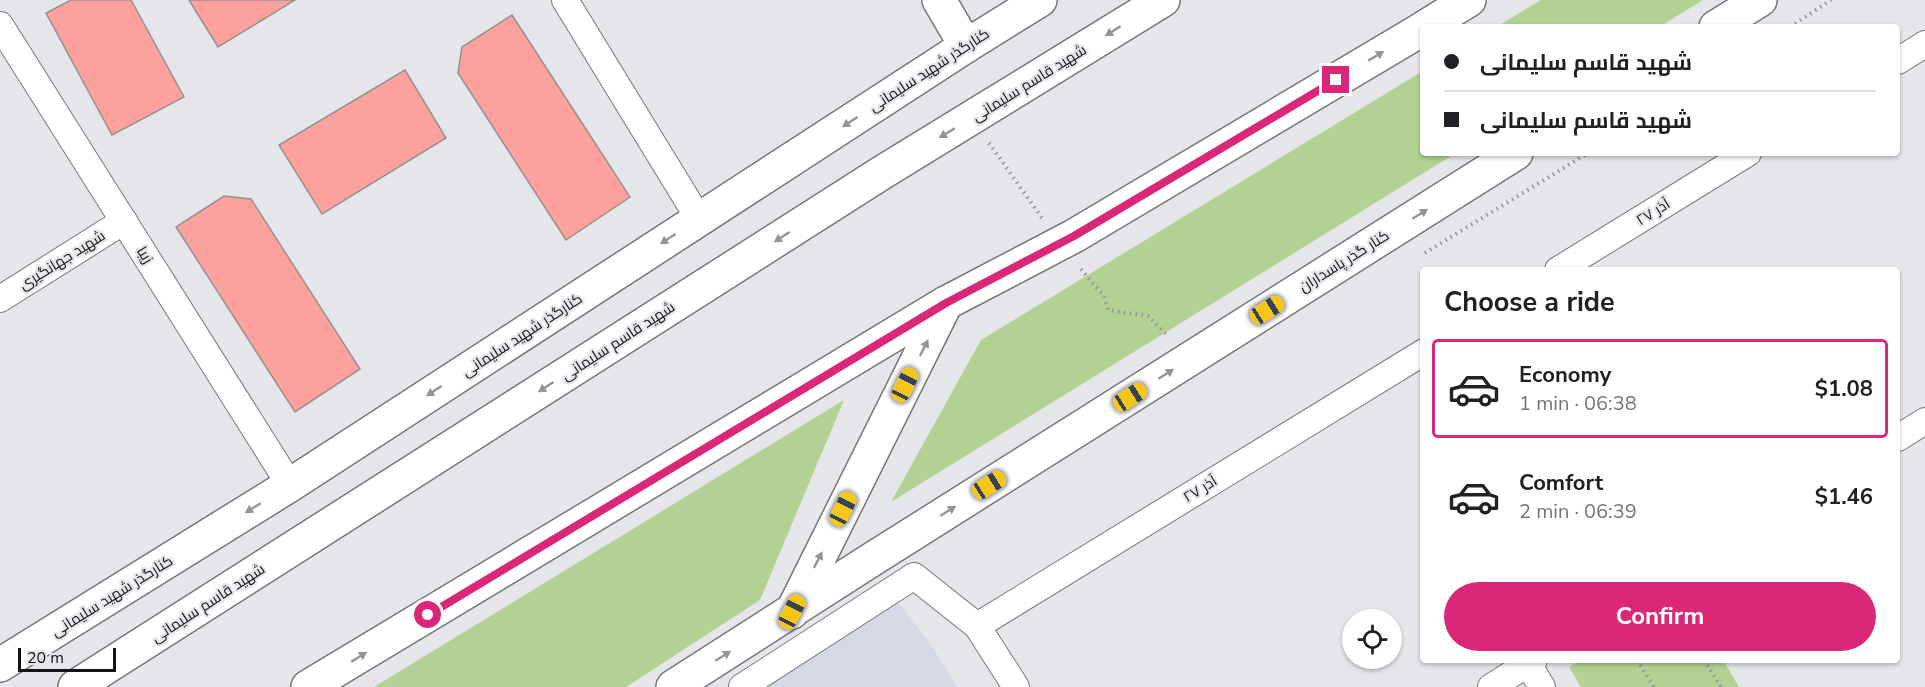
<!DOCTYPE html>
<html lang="en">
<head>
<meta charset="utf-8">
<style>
  :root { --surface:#fff; --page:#f6f6f6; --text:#202124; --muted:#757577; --line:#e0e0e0; --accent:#db2777 }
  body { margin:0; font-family:"Nunito Sans",Cairo,sans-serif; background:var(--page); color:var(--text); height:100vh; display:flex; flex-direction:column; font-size:22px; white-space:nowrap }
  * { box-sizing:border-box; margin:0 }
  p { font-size:20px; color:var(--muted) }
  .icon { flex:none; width:33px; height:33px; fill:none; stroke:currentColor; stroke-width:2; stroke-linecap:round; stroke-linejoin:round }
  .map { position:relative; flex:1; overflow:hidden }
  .sheet { position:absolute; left:1420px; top:267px; width:480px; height:396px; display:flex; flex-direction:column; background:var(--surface); border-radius:6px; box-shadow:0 2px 4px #0004 }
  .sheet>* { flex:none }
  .top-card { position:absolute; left:1420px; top:24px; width:480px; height:132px; border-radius:6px; box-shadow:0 2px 4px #0004; display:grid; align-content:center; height:132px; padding:0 24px; background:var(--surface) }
  .tools { position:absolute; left:1342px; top:609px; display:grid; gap:12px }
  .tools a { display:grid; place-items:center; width:60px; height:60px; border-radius:50%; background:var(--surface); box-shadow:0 2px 4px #0004; font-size:30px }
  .scale { position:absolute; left:18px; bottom:15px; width:98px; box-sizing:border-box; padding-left:6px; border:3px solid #131415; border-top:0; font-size:16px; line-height:21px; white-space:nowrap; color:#131415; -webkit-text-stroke:4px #e5e6ea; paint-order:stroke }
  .end { position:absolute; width:27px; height:27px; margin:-14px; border:8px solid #db2777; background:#fff; box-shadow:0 0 0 3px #fff }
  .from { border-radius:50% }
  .car { position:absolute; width:18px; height:36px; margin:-18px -9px; border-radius:8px; box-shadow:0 0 4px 2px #0007; background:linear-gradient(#f5c518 24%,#345 0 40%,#f5c518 0 76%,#345 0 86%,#f5c518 0) }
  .top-card b { display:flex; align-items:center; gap:21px; height:57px; font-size:22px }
  .top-card b+b { border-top:2px solid var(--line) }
  .top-card i { width:15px; height:15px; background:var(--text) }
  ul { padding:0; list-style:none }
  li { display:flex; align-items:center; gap:18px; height:99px; margin:0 12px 9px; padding:0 12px; border:3px solid transparent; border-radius:6px }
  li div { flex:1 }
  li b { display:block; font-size:22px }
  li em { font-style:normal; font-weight:700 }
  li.current { border-color:var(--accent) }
  li>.icon { width:54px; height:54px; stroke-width:1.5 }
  h2 { padding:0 24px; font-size:27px; line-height:72px }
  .button { display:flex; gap:12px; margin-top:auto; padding:12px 24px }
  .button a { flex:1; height:69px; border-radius:36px; background:var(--accent); color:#fff; font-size:24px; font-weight:700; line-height:69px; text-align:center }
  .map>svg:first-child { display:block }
  .built { fill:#d6d9e4 }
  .green { fill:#b3d193 }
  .building { fill:#fca19d; stroke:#959191; stroke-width:1.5 }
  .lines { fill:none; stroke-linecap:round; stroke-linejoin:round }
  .minor-casing { stroke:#76777a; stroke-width:28 }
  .secondary-casing { stroke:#76777a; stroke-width:36 }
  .trunk-casing { stroke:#76777a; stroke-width:36 }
  .path { stroke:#949598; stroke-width:4; stroke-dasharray:1.5 4.5; stroke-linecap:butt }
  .minor { stroke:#fff; stroke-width:26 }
  .secondary { stroke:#fff; stroke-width:33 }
  .trunk { stroke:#fff; stroke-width:33 }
  .oneway { fill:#959596 }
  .route { stroke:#db2777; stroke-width:8 }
  .labels { text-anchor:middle; stroke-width:4.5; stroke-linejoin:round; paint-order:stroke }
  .street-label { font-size:15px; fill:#131415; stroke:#e5e6ea }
</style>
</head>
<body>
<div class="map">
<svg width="1925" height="687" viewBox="0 0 1925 687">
  <rect width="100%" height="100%" fill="#e5e6ea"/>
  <polygon class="built" points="886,588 928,640 957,687 734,687"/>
  <g class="green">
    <polygon points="1541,0 1703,0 1659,27 1496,27"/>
    <polygon points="1423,71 1424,153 1456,153 891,502 981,340"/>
    <polygon points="844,400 760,600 626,687 374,687"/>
    <polygon points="1581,660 1723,660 1739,687 1581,687 1569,667"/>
  </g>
  <g class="building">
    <polygon points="71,0 131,0 184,97 112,135 46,13"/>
    <polygon points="189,0 295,0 218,47"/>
    <polygon points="512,15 630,197 566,240 458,73 462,47"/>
    <polygon points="405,70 446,138 322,214 279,145"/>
    <polygon points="224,196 251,199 360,369 295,412 176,227"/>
  </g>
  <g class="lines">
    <defs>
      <g id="minor">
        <polyline points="565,0 699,219"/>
        <polyline points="0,25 290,485"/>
        <polyline points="1898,61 1925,44"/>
        <polyline points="1558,270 1748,153"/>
        <polyline points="0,299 124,221"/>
        <polyline points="1898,438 1925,421"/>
        <polyline points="977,626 1424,352"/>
        <polyline points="1528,664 1542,687"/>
        <polyline points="742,687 914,576 977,626 1016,687"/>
        <polyline points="1491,687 1534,660"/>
      </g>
      <g id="secondary">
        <polyline points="939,0 966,46"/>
        <polyline points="1716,27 1760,0"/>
        <polyline points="0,665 290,485 966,46 1040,0"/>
        <polyline points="673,687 871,560 1516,153"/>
      </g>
      <g id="trunk">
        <polyline points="1425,27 1469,0"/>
        <polyline points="792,612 946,303"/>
        <polyline points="75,687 883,172 1163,0"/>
        <polyline points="308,687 946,303 1074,236 1424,28"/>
      </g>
    </defs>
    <use href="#minor" class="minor-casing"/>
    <use href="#secondary" class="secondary-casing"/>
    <use href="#trunk" class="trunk-casing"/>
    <g class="path">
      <polyline points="1790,27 1831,0"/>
      <polyline points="989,143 1042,218"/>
      <polyline points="1425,253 1588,153"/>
      <polyline points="1081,269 1104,296 1108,310 1148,316 1168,336"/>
      <polyline points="1637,660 1654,687"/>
      <polyline points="1704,660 1721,687"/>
    </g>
    <use href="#minor" class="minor"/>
    <use href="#secondary" class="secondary"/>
    <use href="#trunk" class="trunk"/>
  </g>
  <defs><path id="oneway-solid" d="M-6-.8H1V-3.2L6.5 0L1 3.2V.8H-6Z" transform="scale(1.5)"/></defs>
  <g class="oneway">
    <use href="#oneway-solid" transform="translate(1113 31) rotate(148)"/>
    <use href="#oneway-solid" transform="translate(1376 56) rotate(-31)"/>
    <use href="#oneway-solid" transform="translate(850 122) rotate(147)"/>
    <use href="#oneway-solid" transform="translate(947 133) rotate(149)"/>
    <use href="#oneway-solid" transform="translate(1420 214) rotate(-32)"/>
    <use href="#oneway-solid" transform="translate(782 237) rotate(147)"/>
    <use href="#oneway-solid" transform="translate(668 239) rotate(147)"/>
    <use href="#oneway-solid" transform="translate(924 348) rotate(-63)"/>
    <use href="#oneway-solid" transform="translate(1166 374) rotate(-32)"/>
    <use href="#oneway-solid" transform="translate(546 387) rotate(147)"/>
    <use href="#oneway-solid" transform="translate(434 391) rotate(147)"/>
    <use href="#oneway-solid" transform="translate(253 508) rotate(148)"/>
    <use href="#oneway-solid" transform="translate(948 511) rotate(-32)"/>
    <use href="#oneway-solid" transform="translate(818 560) rotate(-63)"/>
    <use href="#oneway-solid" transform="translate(723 656) rotate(-32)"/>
    <use href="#oneway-solid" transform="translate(359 657) rotate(-31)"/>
  </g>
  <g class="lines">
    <polyline class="route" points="428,615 946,303 1074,236 1336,80"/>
  </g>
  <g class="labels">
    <g class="street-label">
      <text transform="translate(929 70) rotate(-33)" y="5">کنارگذر شهید سلیمانی</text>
      <text transform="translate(1029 83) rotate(-32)" y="5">شهید قاسم سلیمانی</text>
      <text transform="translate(1653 212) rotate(-32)" y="5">آذر ۲۷</text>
      <text transform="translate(145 255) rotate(58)" y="5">زیبا</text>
      <text transform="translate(62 260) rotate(-32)" y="5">شهید جهانگیری</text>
      <text transform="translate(1344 261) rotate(-32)" y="5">کنار گذر پاسداران</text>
      <text transform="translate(522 335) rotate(-33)" y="5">کنارگذر شهید سلیمانی</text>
      <text transform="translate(618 341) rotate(-33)" y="5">شهید قاسم سلیمانی</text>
      <text transform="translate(1200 489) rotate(-32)" y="5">آذر ۲۷</text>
      <text transform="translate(112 596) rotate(-32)" y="5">کنارگذر شهید سلیمانی</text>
      <text transform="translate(208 603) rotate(-33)" y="5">شهید قاسم سلیمانی</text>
    </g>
  </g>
</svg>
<div class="tools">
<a><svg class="icon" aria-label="locate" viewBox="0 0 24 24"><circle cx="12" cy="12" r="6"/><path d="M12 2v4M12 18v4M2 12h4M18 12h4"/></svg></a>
</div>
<div class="scale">20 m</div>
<i class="end from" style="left:428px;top:615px"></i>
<i class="end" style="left:1336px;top:80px"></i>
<i class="car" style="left:1267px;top:310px;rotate:58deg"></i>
<i class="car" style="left:905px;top:385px;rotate:27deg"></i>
<i class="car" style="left:1130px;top:397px;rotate:58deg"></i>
<i class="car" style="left:989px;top:485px;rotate:58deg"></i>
<i class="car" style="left:843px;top:509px;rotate:27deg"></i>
<i class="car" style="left:792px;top:612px;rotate:27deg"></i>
<div class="top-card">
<b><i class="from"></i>شهید قاسم سلیمانی</b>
<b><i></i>شهید قاسم سلیمانی</b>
</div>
<section class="sheet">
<h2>Choose a ride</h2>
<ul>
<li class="current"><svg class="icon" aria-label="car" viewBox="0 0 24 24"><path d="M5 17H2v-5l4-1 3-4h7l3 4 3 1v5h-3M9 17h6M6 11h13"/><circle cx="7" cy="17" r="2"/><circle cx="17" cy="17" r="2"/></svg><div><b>Economy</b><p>1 min · 06:38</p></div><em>$1.08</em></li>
<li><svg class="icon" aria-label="car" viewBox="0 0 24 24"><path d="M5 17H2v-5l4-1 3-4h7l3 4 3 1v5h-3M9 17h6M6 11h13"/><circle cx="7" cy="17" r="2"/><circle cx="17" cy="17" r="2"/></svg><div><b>Comfort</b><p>2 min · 06:39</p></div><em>$1.46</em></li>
</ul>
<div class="button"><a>Confirm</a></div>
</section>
</div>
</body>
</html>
